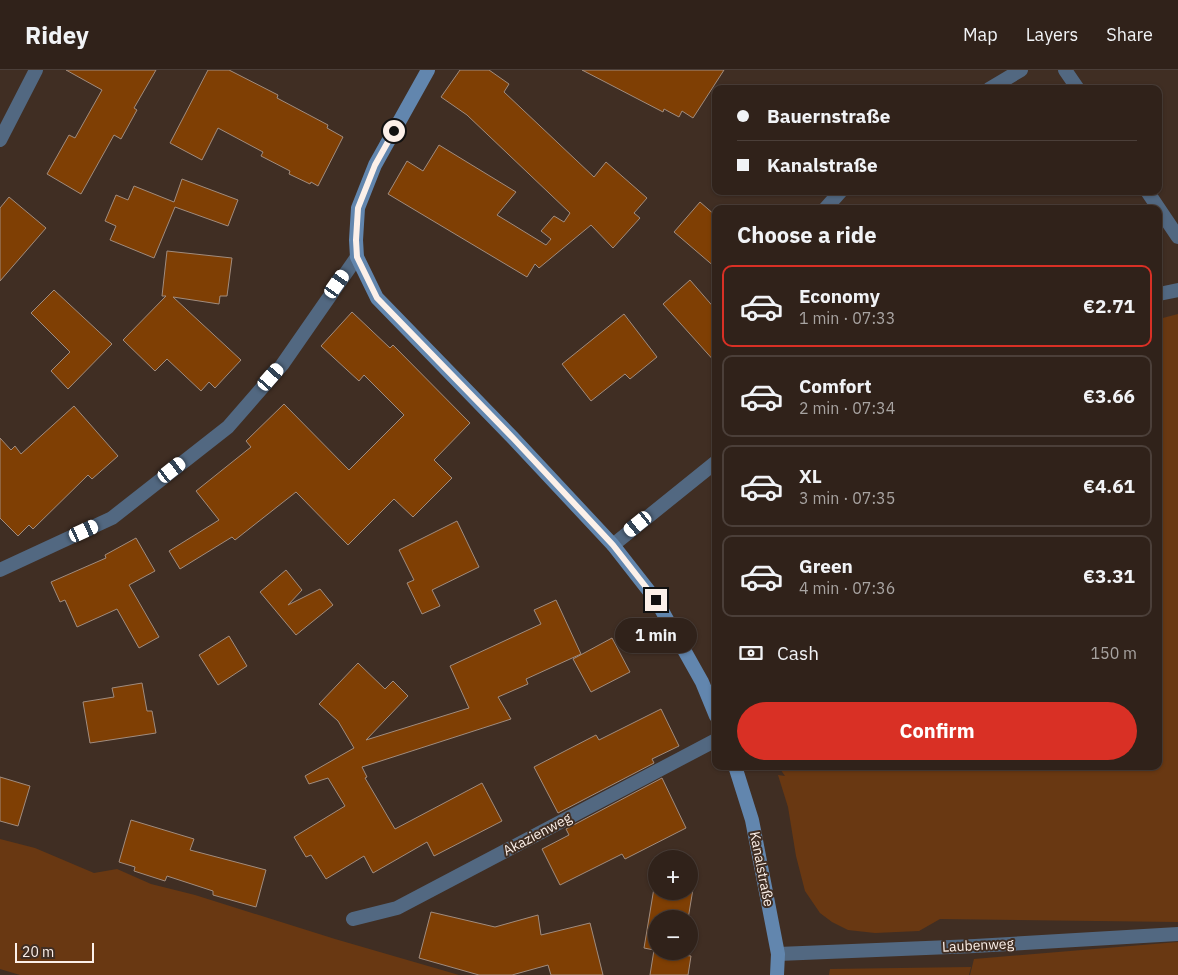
<!DOCTYPE html>
<html lang="en">
<head>
<meta charset="utf-8">
<style>
  :root { --surface:#30221a; --page:#382a23; --text:#f1f3f6; --muted:#a8a4a2; --line:#4b3f39; --accent:#d93025 }
  body { margin:0; font-family:"IBM Plex Sans",sans-serif; background:var(--page); color:var(--text); height:100vh; display:flex; flex-direction:column; font-size:19px; white-space:nowrap }
  * { box-sizing:border-box; margin:0 }
  p { font-size:16px; color:var(--muted) }
  .icon { flex:none; width:28px; height:28px; fill:none; stroke:currentColor; stroke-width:2; stroke-linecap:round; stroke-linejoin:round }
  .map { position:relative; flex:1; overflow:hidden }
  .drawer { position:absolute; left:712px; top:135px; width:450px; height:565px; display:flex; flex-direction:column; background:var(--surface); border-radius:10px; box-shadow:0 1px 4px #0004,0 0 0 1px var(--line) }
  .drawer>* { flex:none }
  .top-card { position:absolute; left:712px; top:15px; width:450px; height:110px; border-radius:10px; box-shadow:0 1px 4px #0004,0 0 0 1px var(--line); display:grid; align-content:center; height:110px; padding:0 25px; background:var(--surface) }
  .tools { position:absolute; left:648px; top:780px; display:grid; gap:10px }
  .tools a { display:grid; place-items:center; width:50px; height:50px; border-radius:50%; background:var(--surface); box-shadow:0 1px 4px #0004,0 0 0 1px var(--line); font-size:25px }
  .scale { position:absolute; left:15px; bottom:12px; width:79px; box-sizing:border-box; padding-left:5px; border:2px solid #fcf0e9; border-top:0; font-size:14px; line-height:18px; white-space:nowrap; color:#fcf0e9; -webkit-text-stroke:4px #402e23; paint-order:stroke }
  .end { position:absolute; width:22px; height:22px; margin:-11px; border:6px solid #fcf0e9; background:#111; box-shadow:0 0 0 2px #111 }
  .from { border-radius:50% }
  .bubble { position:absolute; height:35px; border-radius:18px; background:var(--surface); box-shadow:0 1px 4px #0004,0 0 0 1px var(--line); font-size:16px; font-weight:700; line-height:35px; text-align:center }
  .car { position:absolute; width:15px; height:30px; margin:-15px -8px; border-radius:6px; box-shadow:0 0 4px 1px #0007; background:linear-gradient(#fff 24%,#345 0 40%,#fff 0 76%,#345 0 86%,#fff 0) }
  .top-card b { display:flex; align-items:center; gap:18px; height:48px; font-size:19px }
  .top-card b+b { border-top:1px solid var(--line) }
  .top-card i { width:12px; height:12px; background:var(--text) }
  ul { padding:0; list-style:none }
  li { display:flex; align-items:center; gap:15px; height:82px; margin:0 10px 8px; padding:0 15px; border:2px solid var(--line); border-radius:10px }
  li div { flex:1 }
  li b { display:block; font-size:19px }
  li em { font-style:normal; font-weight:700 }
  li.current { border-color:var(--accent) }
  li>.icon { width:45px; height:45px; stroke-width:1.5 }
  h2 { padding:0 25px; font-size:22px; line-height:60px }
  .pay { display:flex; align-items:center; gap:12px; height:55px; padding:0 25px; font-size:19px }
  .pay p { margin-inline-start:auto }
  .cta { display:flex; gap:10px; margin-top:auto; padding:10px 25px }
  .cta a { flex:1; height:58px; border-radius:30px; background:var(--accent); color:#fff; font-size:20px; font-weight:700; line-height:58px; text-align:center }
  header { display:flex; align-items:center; gap:30px; box-sizing:border-box; height:70px; padding:0 25px; background:var(--surface); border-bottom:1px solid var(--line) }
  header strong { font-size:24px }
  nav { display:flex; gap:28px; margin-inline-start:auto; font-size:18px }
  .map>svg:first-child { display:block }
  .green { fill:#693812 }
  .building { fill:#7f3f04; stroke:#a18c7e }
  .lines { fill:none; stroke-linecap:round; stroke-linejoin:round }
  .minor { stroke:#526881; stroke-width:14 }
  .secondary { stroke:#6286ae; stroke-width:14 }
  .route { stroke:#fcf0e9; stroke-width:6 }
  .labels { text-anchor:middle; stroke-width:4; stroke-linejoin:round; paint-order:stroke }
  .street-label { font-size:14px; fill:#fcf0e9; stroke:#402e23 }
</style>
</head>
<body>
<header>
<strong>Ridey</strong>
<nav><a>Map</a><a>Layers</a><a>Share</a></nav>
</header>
<div class="map">
<svg width="1178" height="905" viewBox="0 0 1178 905">
  <rect width="100%" height="100%" fill="#402e23"/>
  <g class="green">
    <polygon points="1178,244 1178,852 940,849 919,861 875,863 848,860 832,852 820,843 805,821 796,786 788,737 778,705 785,706 778,696 1159,696 1159,249"/>
    <polygon points="0,769 35,778 94,803 117,799 151,814 195,825 335,869 459,905 20,905 0,899"/>
    <polygon points="1178,872 1178,905 970,905 974,889"/>
    <polygon points="971,897 969,905 829,905 830,899"/>
  </g>
  <g class="building">
    <polygon points="66,0 156,0 134,38 137,40 121,69 114,65 81,124 47,104 69,65 75,68 102,20"/>
    <polygon points="208,0 229,0 278,25 277,28 328,55 327,58 343,67 318,116 311,112 310,114 289,104 290,101 261,86 263,82 218,58 202,90 170,73"/>
    <polygon points="460,0 489,0 509,14 504,22 594,107 606,92 647,128 634,143 640,148 613,178 591,155 539,198 535,194 527,207 388,124 407,91 423,101 439,75 516,122 497,145 546,175 551,169 541,161 554,146 564,152 570,143 467,45 441,27"/>
    <polygon points="582,0 724,0 693,48 682,41 679,47 664,39 663,42"/>
    <polygon points="182,109 238,130 228,156 175,137 154,188 110,170 116,156 105,151 116,125 128,130 134,116 174,132"/>
    <polygon points="9,127 46,158 0,211 0,138"/>
    <polygon points="700,132 716,146 716,198 674,162"/>
    <polygon points="167,181 232,188 227,226 220,226 219,234 173,227 241,290 215,318 209,312 201,321 167,289 155,301 123,270 166,226 162,226"/>
    <polygon points="690,210 716,240 716,293 663,234"/>
    <polygon points="54,220 112,274 68,319 51,301 70,282 31,243"/>
    <polygon points="352,242 390,278 393,275 470,353 434,390 452,408 413,447 394,429 348,475 296,422 235,470 232,467 180,499 169,481 219,450 196,421 251,377 246,371 284,334 349,400 404,345 364,305 359,311 321,276"/>
    <polygon points="624,244 657,287 630,309 625,304 591,331 562,294"/>
    <polygon points="74,336 118,386 92,409 88,405 33,459 29,455 18,466 0,448 0,368 11,380 15,376 21,384"/>
    <polygon points="457,451 479,497 432,520 440,536 422,544 407,513 414,510 399,480"/>
    <polygon points="136,468 155,501 129,515 159,567 139,578 117,539 77,557 65,530 60,532 51,512 106,488 105,485"/>
    <polygon points="286,500 302,520 288,535 320,519 333,535 296,565 260,522"/>
    <polygon points="556,530 581,584 526,609 528,614 498,627 511,649 362,697 367,707 365,708 395,759 482,713 502,751 434,786 427,772 373,803 364,786 326,809 311,785 306,787 294,767 345,736 328,708 309,714 305,706 354,678 338,651 319,634 358,593 385,619 393,611 408,626 366,670 469,638 450,596 541,554 534,540"/>
    <polygon points="229,566 247,596 218,615 199,585"/>
    <polygon points="612,568 630,602 591,622 573,589"/>
    <polygon points="142,613 147,641 152,641 156,663 90,673 83,632 114,627 112,618"/>
    <polygon points="661,639 679,676 652,689 654,693 558,743 534,697 596,665 599,670"/>
    <polygon points="0,707 30,716 18,756 0,751"/>
    <polygon points="662,708 686,758 625,789 622,784 560,815 542,779 569,765 566,759"/>
    <polygon points="131,750 194,769 190,780 266,800 256,837 213,825 213,821 167,806 165,811 134,801 135,797 119,792"/>
    <polygon points="655,812 656,821 689,821 689,818 693,819 688,849 656,849 656,881 682,881 682,885 691,886 688,905 650,905 654,880 644,878"/>
    <polygon points="431,842 495,857 538,845 541,865 590,853 603,905 551,905 548,895 512,905 479,905 419,888"/>
  </g>
  <g class="lines">
    <g class="minor">
      <polyline points="1065,0 1078,19"/>
      <polyline points="989,19 1021,0"/>
      <polyline points="0,70 36,0"/>
      <polyline points="1147,121 1178,167"/>
      <polyline points="825,139 841,121"/>
      <polyline points="1159,224 1178,220"/>
      <polyline points="613,475 716,392"/>
      <polyline points="0,500 112,448 228,357 282,295 357,187"/>
      <polyline points="353,849 397,838 716,670"/>
      <polyline points="778,884 975,876 1178,864"/>
    </g>
    <g class="secondary">
      <polyline points="428,0 375,95 358,138 356,170 357,187 377,228 513,368 613,475 656,530 702,612 716,646"/>
      <polyline points="735,696 752,750 778,884 777,905"/>
    </g>
  </g>
  <g class="lines">
    <polyline class="route" points="394,61 375,95 358,138 356,170 357,187 377,228 513,368 613,475 656,530"/>
  </g>
  <g class="labels">
    <g class="street-label">
      <text transform="translate(537 764) rotate(-28)" y="5">Akazienweg</text>
      <text transform="translate(762 799) rotate(79)" y="5">Kanalstraße</text>
      <text transform="translate(978 875) rotate(-3)" y="5">Laubenweg</text>
    </g>
  </g>
</svg>
<div class="tools">
<a>+</a>
<a>−</a>
</div>
<div class="scale">20 m</div>
<i class="end from" style="left:394px;top:61px"></i>
<i class="end" style="left:656px;top:530px"></i>
<div class="bubble" style="left:615px;top:548px;width:82px">1 min</div>
<i class="car" style="left:337px;top:214px;rotate:35deg"></i>
<i class="car" style="left:271px;top:307px;rotate:41deg"></i>
<i class="car" style="left:172px;top:400px;rotate:52deg"></i>
<i class="car" style="left:638px;top:454px;rotate:231deg"></i>
<i class="car" style="left:84px;top:461px;rotate:65deg"></i>
<div class="top-card">
<b><i class="from"></i>Bauernstraße</b>
<b><i></i>Kanalstraße</b>
</div>
<section class="drawer">
<h2>Choose a ride</h2>
<ul>
<li class="current"><svg class="icon" aria-label="car" viewBox="0 0 24 24"><path d="M5 17H2v-5l4-1 3-4h7l3 4 3 1v5h-3M9 17h6M6 11h13"/><circle cx="7" cy="17" r="2"/><circle cx="17" cy="17" r="2"/></svg><div><b>Economy</b><p>1 min · 07:33</p></div><em>€2.71</em></li>
<li><svg class="icon" aria-label="car" viewBox="0 0 24 24"><path d="M5 17H2v-5l4-1 3-4h7l3 4 3 1v5h-3M9 17h6M6 11h13"/><circle cx="7" cy="17" r="2"/><circle cx="17" cy="17" r="2"/></svg><div><b>Comfort</b><p>2 min · 07:34</p></div><em>€3.66</em></li>
<li><svg class="icon" aria-label="car" viewBox="0 0 24 24"><path d="M5 17H2v-5l4-1 3-4h7l3 4 3 1v5h-3M9 17h6M6 11h13"/><circle cx="7" cy="17" r="2"/><circle cx="17" cy="17" r="2"/></svg><div><b>XL</b><p>3 min · 07:35</p></div><em>€4.61</em></li>
<li><svg class="icon" aria-label="car" viewBox="0 0 24 24"><path d="M5 17H2v-5l4-1 3-4h7l3 4 3 1v5h-3M9 17h6M6 11h13"/><circle cx="7" cy="17" r="2"/><circle cx="17" cy="17" r="2"/></svg><div><b>Green</b><p>4 min · 07:36</p></div><em>€3.31</em></li>
</ul>
<div class="pay"><svg class="icon" aria-label="cash" viewBox="0 0 24 24"><path d="M3 7h18v10H3z"/><circle cx="12" cy="12" r="2"/></svg>Cash<p>150 m</p></div>
<div class="cta"><a>Confirm</a></div>
</section>
</div>
</body>
</html>
